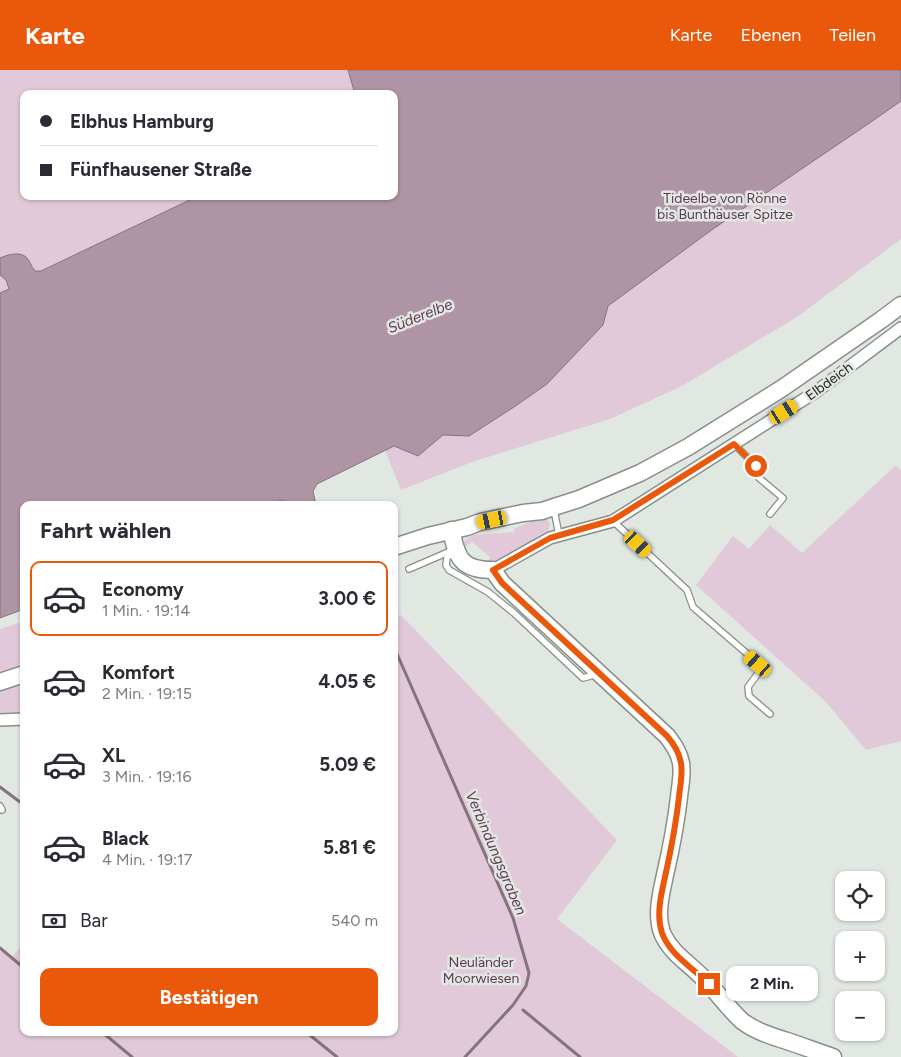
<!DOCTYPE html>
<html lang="de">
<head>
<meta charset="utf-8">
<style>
  :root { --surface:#fff; --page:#f7f7f7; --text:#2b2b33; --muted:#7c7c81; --line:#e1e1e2; --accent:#ea580c }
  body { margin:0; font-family:Figtree,sans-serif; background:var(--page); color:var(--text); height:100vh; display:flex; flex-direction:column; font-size:19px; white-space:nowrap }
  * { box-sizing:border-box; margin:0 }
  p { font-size:16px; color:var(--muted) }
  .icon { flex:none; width:28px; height:28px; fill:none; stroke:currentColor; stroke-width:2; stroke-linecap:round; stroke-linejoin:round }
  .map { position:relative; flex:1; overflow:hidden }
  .sheet { position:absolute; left:20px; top:431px; width:378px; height:535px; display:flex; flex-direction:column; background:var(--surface); border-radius:10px; box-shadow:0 1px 4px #0004 }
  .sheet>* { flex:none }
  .guide { position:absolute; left:20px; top:20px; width:378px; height:110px; border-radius:10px; box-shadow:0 1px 4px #0004; display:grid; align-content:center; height:110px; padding:0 20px; background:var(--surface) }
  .tools { position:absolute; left:835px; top:801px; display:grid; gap:10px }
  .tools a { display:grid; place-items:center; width:50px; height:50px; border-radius:10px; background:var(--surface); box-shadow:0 1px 4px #0004; font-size:25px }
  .end { position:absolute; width:22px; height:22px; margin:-11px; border:6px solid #ea580c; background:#fff; box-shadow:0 0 0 2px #fff }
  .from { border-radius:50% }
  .bubble { position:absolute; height:35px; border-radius:10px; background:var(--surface); box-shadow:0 1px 4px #0004; font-size:16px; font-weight:700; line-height:35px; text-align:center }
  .car { position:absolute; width:15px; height:30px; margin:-15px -8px; border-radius:6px; box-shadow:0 0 4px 1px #0007; background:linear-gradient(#f5c518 24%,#345 0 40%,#f5c518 0 76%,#345 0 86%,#f5c518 0) }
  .guide b { display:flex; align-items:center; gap:18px; height:48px; font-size:19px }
  .guide b+b { border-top:1px solid var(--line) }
  .guide i { width:12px; height:12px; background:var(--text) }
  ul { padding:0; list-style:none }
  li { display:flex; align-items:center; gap:15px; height:75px; margin:0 10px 8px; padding:0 10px; border:2px solid transparent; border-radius:10px }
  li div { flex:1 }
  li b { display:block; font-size:19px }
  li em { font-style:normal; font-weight:700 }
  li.on { border-color:var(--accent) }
  li>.icon { width:45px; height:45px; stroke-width:1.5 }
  h2 { padding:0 20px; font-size:22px; line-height:60px }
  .pay { display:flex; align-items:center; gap:12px; height:55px; padding:0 20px; font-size:19px }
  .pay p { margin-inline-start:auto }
  .primary-button { display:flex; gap:10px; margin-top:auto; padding:10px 20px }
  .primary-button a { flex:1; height:58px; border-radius:10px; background:var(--accent); color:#fff; font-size:20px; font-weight:700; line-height:58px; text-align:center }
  header { display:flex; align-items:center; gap:30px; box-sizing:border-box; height:70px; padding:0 25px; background:var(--accent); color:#fff }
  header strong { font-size:24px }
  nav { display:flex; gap:28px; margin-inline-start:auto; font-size:18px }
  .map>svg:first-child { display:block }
  .green { fill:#e1c9d9 }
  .water { fill:#af94a6; stroke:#85737f }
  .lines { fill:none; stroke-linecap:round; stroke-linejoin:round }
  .stream { stroke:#85737f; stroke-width:3 }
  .lane-casing { stroke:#888f89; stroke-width:8 }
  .street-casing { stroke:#888f89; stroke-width:14 }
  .secondary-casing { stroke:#888f89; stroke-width:19 }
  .lane { stroke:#fff; stroke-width:5.5 }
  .street { stroke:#fff; stroke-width:11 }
  .secondary { stroke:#fff; stroke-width:16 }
  .route { stroke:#ea580c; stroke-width:6 }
  .labels { text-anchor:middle; stroke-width:5; stroke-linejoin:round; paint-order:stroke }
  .park-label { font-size:14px; fill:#603855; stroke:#e1e8e2 }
  .street-label { font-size:14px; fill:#232624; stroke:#e1e8e2 }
  .water-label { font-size:15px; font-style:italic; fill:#643b58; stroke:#e1e8e2 }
</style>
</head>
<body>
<header>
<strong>Karte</strong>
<nav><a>Karte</a><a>Ebenen</a><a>Teilen</a></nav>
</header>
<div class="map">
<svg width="901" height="987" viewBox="0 0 901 987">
  <rect width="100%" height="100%" fill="#e1e8e2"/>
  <g class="green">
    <polygon points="0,0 348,0 355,24 24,24 24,126 198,126 41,201 35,201 33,199 26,186 13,184 0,188"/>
    <polygon points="901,0 901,169 797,247 682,316 610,349 472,392 401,420 326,236"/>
    <polygon points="0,205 6,210 9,219 0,223"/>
    <polygon points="896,395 901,400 901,671 866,680 826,632 696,515 733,466 749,479 770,455 802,483"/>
    <polygon points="541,447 548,450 550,454 548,463 500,491 488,491 490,487 472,472 465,477 464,471 473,465 514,462 514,459"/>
    <polygon points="401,545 617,770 557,849 738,987 0,987 0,882 2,880 12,887 24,873 24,962 394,962 394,548"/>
    <polygon points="24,551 24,596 0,604 0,559"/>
    <polygon points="24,610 24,644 0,645 0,618"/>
  </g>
  <path class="water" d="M348 0H901V31L871 52 713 159 608 236 603 255 547 314 514 337 469 366 443 365 418 386 394 376 317 414 313 421 316 435H293L288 432 280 430 270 435H24V539L0 548V223L9 219 6 210 0 205V188C7 185 19 181 26 187 30 190 31 197 35 201H41L198 126H394V24H355Z"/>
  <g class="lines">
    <g class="stream">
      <polyline points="394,577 513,848 529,903 526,916 513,935 465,987"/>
      <polyline points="0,717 24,735"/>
      <polyline points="0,878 24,898"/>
      <polyline points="523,940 580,987"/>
      <polyline points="102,962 132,987"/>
      <polyline points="306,962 337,987"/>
    </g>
    <defs>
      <g id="lane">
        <polyline points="734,374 756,396 759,408 783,428 770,444"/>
        <polyline points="554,440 559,465"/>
        <polyline points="613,451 687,520 693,537 759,594 759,602 748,617 749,626 770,644"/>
        <polyline points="454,481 447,488 446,495 449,500 488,522 514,543 583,608 598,604"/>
        <polyline points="409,499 453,480"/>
        <polyline points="0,736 2,740"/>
      </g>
      <g id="street">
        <polyline points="493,500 550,468 613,451 817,321 901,258"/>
        <polyline points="0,650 24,649"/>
      </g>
      <g id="secondary">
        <path d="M451 460C457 488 461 500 493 500L502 513 667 666C673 674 679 682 681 693 683 704 680 716 679 727 676 753 671 779 665 805 661 824 655 846 663 865 672 884 690 894 704 909 717 922 728 938 742 951 755 961 771 966 787 971 802 976 818 982 833 987"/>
        <polyline points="394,477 428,466 467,457 480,452 523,443 542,441 554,437 579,429 640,403 688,377 781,319 881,250 901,235"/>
        <polyline points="0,612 24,604"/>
      </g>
    </defs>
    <use href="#lane" class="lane-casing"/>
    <use href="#street" class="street-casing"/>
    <use href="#secondary" class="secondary-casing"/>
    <use href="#lane" class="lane"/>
    <use href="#street" class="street"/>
    <use href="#secondary" class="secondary"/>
  </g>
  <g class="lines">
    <path class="route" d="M709 914C693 898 670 885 662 863 656 845 661 825 665 807 671 780 676 754 679 727 680 716 683 704 681 693 679 682 674 674 667 666L502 513 493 500 550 468 613 450 734 374 756 396"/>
  </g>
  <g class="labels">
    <g class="park-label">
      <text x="725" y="133">Tideelbe von Rönne<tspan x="725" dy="16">bis Bunthäuser Spitze</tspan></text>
      <text x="481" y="897">Neuländer<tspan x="481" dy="16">Moorwiesen</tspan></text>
    </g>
    <g class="street-label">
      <text transform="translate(829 311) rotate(-36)" y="5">Elbdeich</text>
    </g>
    <g class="water-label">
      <text transform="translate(420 246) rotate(-22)" y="5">Süderelbe</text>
      <text transform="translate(496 783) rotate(67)" y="5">Verbindungsgraben</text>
    </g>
  </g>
</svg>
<div class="tools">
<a><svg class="icon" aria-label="locate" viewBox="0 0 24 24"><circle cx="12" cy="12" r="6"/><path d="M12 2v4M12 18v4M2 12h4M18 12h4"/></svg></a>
<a>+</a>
<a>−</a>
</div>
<i class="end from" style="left:756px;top:396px"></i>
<i class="end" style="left:709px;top:914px"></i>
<div class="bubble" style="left:726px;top:896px;width:92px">2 Min.</div>
<i class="car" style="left:784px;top:342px;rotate:57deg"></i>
<i class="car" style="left:492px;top:450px;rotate:258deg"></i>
<i class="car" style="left:638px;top:474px;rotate:133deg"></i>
<i class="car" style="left:758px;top:594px;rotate:311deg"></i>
<div class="guide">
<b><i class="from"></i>Elbhus Hamburg</b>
<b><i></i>Fünfhausener Straße</b>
</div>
<section class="sheet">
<h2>Fahrt wählen</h2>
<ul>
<li class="on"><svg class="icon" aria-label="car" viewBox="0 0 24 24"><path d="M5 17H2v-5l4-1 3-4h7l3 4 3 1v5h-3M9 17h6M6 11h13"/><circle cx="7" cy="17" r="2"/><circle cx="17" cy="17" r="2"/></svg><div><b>Economy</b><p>1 Min. · 19:14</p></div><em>3.00 €</em></li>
<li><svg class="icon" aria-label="car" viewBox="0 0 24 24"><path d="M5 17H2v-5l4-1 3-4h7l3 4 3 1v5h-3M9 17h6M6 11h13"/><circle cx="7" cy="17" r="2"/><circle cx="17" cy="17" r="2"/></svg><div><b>Komfort</b><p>2 Min. · 19:15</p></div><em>4.05 €</em></li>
<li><svg class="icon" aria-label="car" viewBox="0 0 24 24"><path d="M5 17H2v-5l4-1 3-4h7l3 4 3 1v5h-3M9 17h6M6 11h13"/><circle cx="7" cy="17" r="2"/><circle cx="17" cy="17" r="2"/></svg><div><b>XL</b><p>3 Min. · 19:16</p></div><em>5.09 €</em></li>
<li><svg class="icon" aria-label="car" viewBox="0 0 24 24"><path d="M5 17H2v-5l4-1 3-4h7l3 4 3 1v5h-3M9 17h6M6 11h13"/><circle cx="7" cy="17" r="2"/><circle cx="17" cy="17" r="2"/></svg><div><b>Black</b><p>4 Min. · 19:17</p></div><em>5.81 €</em></li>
</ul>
<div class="pay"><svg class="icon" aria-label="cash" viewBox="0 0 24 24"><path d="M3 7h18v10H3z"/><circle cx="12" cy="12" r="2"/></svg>Bar<p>540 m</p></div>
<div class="primary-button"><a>Bestätigen</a></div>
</section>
</div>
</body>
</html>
